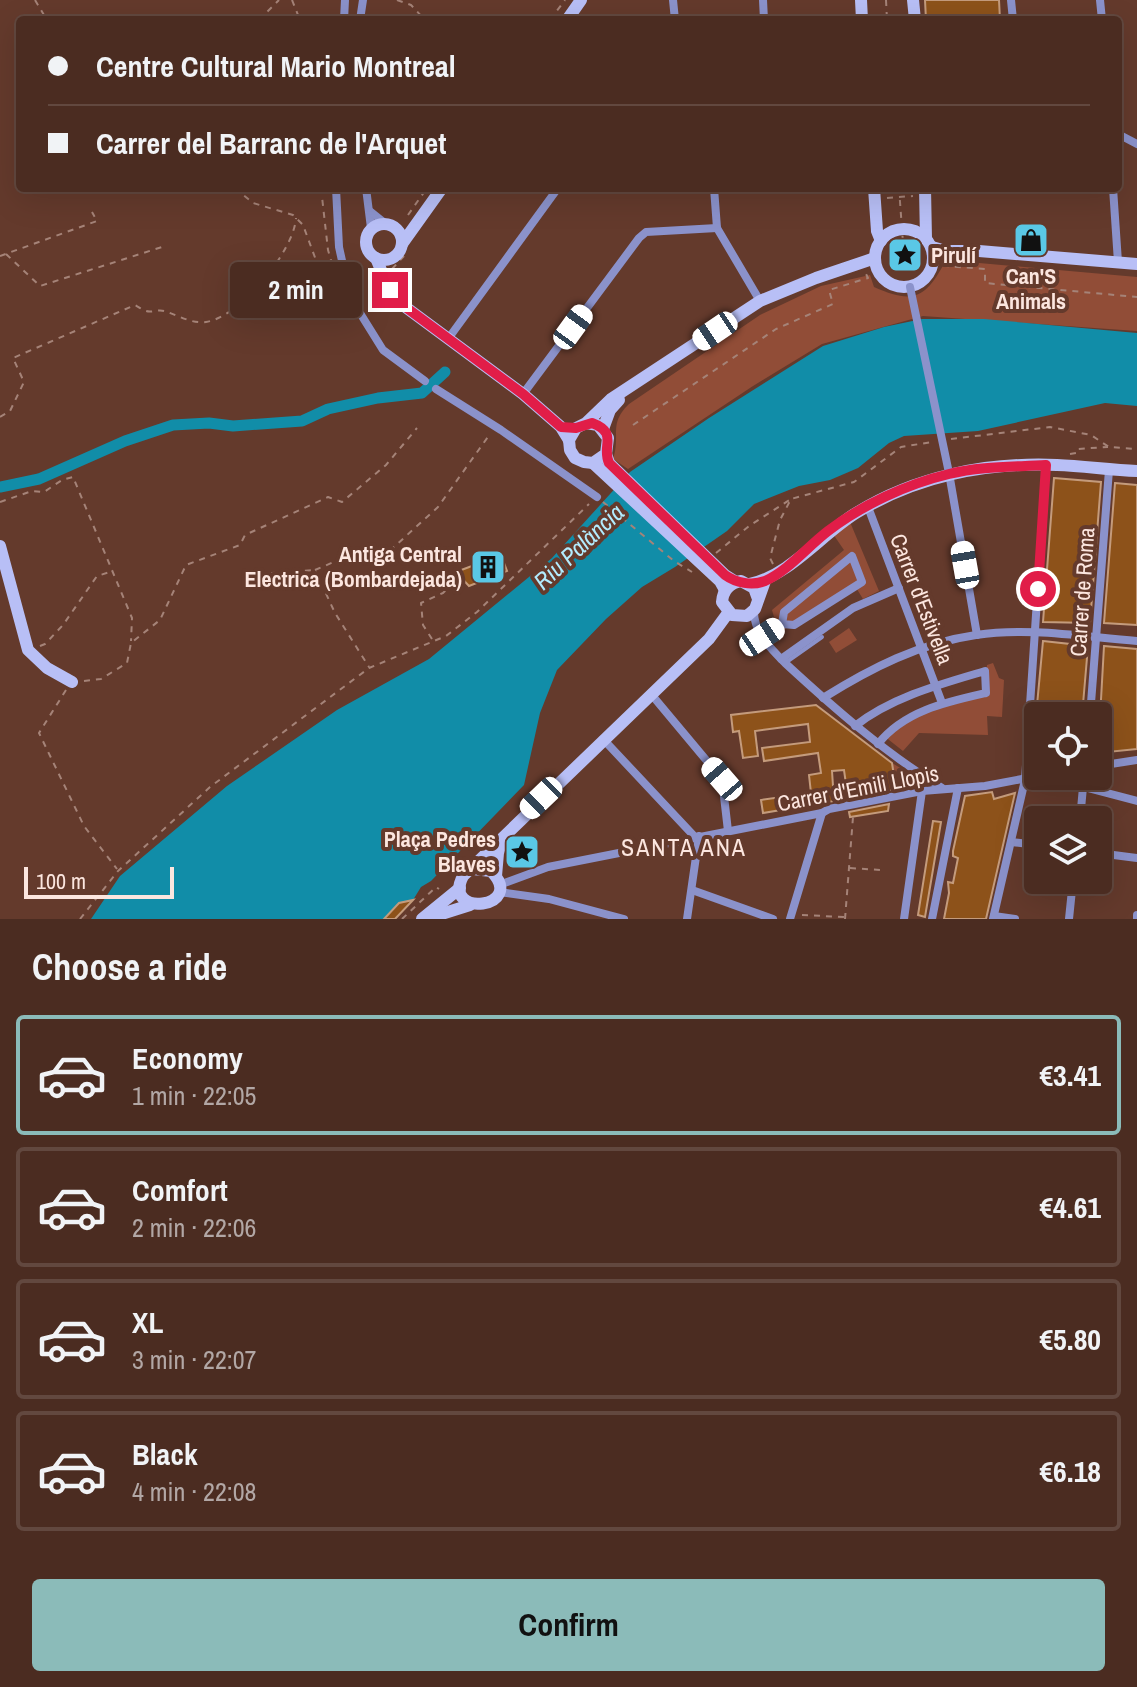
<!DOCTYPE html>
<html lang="en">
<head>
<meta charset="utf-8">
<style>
  :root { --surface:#4b2c21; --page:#52342a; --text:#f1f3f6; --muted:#b2a7a5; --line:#62483f; --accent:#8bbbb9 }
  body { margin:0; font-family:"Archivo Narrow",sans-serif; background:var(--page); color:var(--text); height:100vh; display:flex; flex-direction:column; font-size:30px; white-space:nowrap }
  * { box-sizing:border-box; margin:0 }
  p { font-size:26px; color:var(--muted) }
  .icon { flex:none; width:44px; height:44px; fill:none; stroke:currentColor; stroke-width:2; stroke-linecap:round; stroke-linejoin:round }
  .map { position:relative; height:919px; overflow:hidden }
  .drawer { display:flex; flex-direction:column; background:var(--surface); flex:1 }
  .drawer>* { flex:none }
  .hud { position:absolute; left:16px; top:16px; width:1106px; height:176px; border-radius:8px; box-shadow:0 8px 32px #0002,0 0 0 2px var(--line); display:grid; align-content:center; height:176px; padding:0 32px; background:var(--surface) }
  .controls { position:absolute; left:1024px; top:702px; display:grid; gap:16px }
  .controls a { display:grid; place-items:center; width:88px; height:88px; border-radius:8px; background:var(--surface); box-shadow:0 8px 32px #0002,0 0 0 2px var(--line); font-size:40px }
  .scale { position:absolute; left:24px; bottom:20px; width:150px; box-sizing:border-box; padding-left:8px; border:4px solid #fce6df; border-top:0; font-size:22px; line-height:28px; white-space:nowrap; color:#fce6df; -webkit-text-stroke:6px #643a2c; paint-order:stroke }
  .end { position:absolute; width:36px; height:36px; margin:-18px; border:10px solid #e11d48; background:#fff; box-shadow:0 0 0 4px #fff }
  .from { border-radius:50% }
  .bubble { position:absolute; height:56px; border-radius:8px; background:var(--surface); box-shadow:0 8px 32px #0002,0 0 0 2px var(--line); font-size:26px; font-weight:700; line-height:56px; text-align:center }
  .car { position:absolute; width:24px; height:48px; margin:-24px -12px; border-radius:10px; box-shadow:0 0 6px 2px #0007; background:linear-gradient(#fff 24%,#345 0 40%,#fff 0 76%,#345 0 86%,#fff 0) }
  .hud b { display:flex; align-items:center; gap:28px; height:76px; font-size:30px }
  .hud b+b { border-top:2px solid var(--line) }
  .hud i { width:20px; height:20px; background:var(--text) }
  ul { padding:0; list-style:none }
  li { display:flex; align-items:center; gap:24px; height:120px; margin:0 16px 12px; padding:0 16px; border:4px solid var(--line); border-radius:8px }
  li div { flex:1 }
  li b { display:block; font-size:30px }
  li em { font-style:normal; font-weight:700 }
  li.current { border-color:var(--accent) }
  li>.icon { width:72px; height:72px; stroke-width:1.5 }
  h2 { padding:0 32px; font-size:36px; line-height:96px }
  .cta { display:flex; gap:16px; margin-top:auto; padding:16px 32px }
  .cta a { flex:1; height:92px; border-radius:8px; background:var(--accent); color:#111; font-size:32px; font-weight:700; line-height:92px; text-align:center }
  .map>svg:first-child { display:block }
  .green { fill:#914d37 }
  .water { fill:#118da8 }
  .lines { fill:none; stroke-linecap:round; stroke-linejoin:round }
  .canal { stroke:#118da8; stroke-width:11 }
  .building { fill:#8d521a; stroke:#c49b7c; stroke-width:2 }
  .path { stroke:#a58378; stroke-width:2; stroke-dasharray:6 6; stroke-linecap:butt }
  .lane { stroke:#8b92cb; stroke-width:4 }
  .street { stroke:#8b92cb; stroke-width:8 }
  .secondary { stroke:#b8bff6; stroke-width:12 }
  .street-bridge { stroke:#8b92cb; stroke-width:8 }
  .secondary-bridge { stroke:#b8bff6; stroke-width:12 }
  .route { stroke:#e11d48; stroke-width:10 }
  .labels { text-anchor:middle; stroke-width:8; stroke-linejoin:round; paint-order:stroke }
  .poi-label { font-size:22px; font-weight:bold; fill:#fce6df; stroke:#643a2c; text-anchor:end }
  .street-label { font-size:22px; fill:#fce6df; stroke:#643a2c }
  .water-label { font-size:24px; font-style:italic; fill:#b2ecfe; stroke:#643a2c }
  .neighbourhood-label { font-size:24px; letter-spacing:2px; fill:#fce6df; stroke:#643a2c }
</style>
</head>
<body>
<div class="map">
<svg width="1137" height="919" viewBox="0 0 1137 919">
  <rect width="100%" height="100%" fill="#643a2c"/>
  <g class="green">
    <path d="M946 260 1137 277V331L923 316 822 344 753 386 628 469 613 459C621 435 608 424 629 404L760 315 821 286 870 275 874 287C914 305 926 298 946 260Z"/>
    <polygon points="850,522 879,591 863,599 855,586 774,636 765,627 774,617 772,610 844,550 833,534"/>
    <polygon points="849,628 857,640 836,653 829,642"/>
    <polygon points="993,663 999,678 1004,680 1002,717 987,716 988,735 919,733 903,751 884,736 910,716 985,693 987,665"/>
    <polygon points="892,763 912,775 913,787 911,791 897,794"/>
  </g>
  <polygon class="water" points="922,319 984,319 1137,333 1137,406 1105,403 978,431 904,436 889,443 858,468 830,480 799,486 754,504 727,531 675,567 642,587 606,619 557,670 540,713 524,785 431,881 421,887 413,900 399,903 384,919 91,919 120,876 227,786 337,710 429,659 552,558 630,472 709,418 823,346 884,327"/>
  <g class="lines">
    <polyline class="canal" points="0,487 39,479 125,441 173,425 209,423 233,426 302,421 328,409 378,398 422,393 445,372"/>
  </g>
  <g class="building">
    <polygon points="925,0 999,0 1000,20 926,20"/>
    <polygon points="1054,478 1101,482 1090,623 1043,622"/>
    <polygon points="1115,483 1137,485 1137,625 1104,623"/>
    <polygon points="501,555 507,571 469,586 456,572"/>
    <polygon points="1043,641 1088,646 1082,716 1036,716"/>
    <polygon points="1104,646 1137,649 1137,749 1098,753"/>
    <polygon points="816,705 892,763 896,789 848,798 844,770 832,771 834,801 763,813 761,800 811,793 809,775 821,773 818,753 764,761 762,748 810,742 808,724 755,731 758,756 743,758 739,731 733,732 731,715"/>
    <polygon points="992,792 994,799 1015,793 986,919 944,919 949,893 948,882 953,883 958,858 953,856 953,851 965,796"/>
    <polygon points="889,804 888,811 850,817 849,812"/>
    <polygon points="933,821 941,822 925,917 918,915"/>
    <polygon points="413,900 395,919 384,919 399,903"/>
  </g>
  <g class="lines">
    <g class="path">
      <polyline points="35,0 47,20"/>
      <polyline points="292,0 300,20"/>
      <polyline points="397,0 411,5 425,20"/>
      <polyline points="886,0 887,20"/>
      <polyline points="259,20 279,0"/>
      <polyline points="550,20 565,0"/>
      <polyline points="235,188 253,203 293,215 303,225 327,290 346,310"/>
      <polyline points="321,188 328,250 333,267 332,281 337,287"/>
      <polyline points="899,188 903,243"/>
      <polyline points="887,198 913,196"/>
      <polyline points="408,215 427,188"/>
      <circle cx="904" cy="255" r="12"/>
      <polyline points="6,254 40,286 162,247"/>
      <polyline points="0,256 97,221 92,212"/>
      <polyline points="947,263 946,266 985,269 985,283 1137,297"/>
      <polyline points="392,269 404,256"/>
      <path d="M0 417 10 411 24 382 13 358 135 305C139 307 142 310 146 311 152 313 158 309 164 311 178 315 191 324 206 322 240 317 294 251 296 218"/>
      <polyline points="633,425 776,329 833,304 829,290 868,278 866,274"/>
      <polyline points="951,439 1050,427 1091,435 1109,447 1137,449"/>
      <polyline points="1070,454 1076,453 1077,449 1108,447"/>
      <polyline points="0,502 32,491 44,492 62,480 73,477 132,618 131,641"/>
      <polyline points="603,502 674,561 692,572"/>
      <polyline points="716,553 749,526 791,499"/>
      <polyline points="773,564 770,558 780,520 791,499 854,482 901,447 932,442"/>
      <polyline points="315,570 369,547 384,556 438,507 490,434"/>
      <polyline points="257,574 315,570 335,613 369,667"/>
      <polyline points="432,639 423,625 421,603 443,593 457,579"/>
      <polyline points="40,646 45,644 63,625 97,576 110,572"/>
      <polyline points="84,681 101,679 127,663 131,643 160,620 186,565 240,545 245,535 328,497 342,502 386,465 417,428"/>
      <polyline points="66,690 39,733 84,826 117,869"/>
      <polyline points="850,868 881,870"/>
      <polyline points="802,915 844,917"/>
      <polyline points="80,919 118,871 210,787 369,668 446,636 477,612 589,504"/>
      <polyline points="402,919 436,887 439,889"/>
      <polyline points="845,919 853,817"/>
    </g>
    <polyline class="lane" points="785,663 822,637"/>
    <g class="street">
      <polyline points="673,0 675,20"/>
      <polyline points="763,0 764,20"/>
      <polyline points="1011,0 1013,20"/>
      <polyline points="1100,0 1102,20"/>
      <polyline points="344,20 345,0"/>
      <polyline points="360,20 363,0"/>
      <polyline points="1118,134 1137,144"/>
      <polyline points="336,188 339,247 350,297 383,350 425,381"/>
      <polyline points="366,188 371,228"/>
      <polyline points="714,188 717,228 760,301"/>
      <polyline points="1113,188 1118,262"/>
      <polyline points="371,212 386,224"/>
      <polyline points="448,339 558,188"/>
      <polyline points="436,389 501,430 597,497"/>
      <polyline points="523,394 639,238 646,232 717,228"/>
      <polyline points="949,473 977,635"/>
      <polyline points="868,507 942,703"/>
      <polygon points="852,556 862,582 794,625 782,624 784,612"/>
      <path d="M754 610C753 631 770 648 785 663 835 709 884 752 942 788"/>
      <polyline points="762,637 782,624"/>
      <polyline points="781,659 853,608 899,588"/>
      <polyline points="651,694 722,779 728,831"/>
      <path d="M823 698C871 668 920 643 976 635 1029 627 1084 637 1137 641"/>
      <polyline points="1090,716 1109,470"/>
      <path d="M855 726C892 697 941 684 985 671L986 693C946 702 904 711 878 744"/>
      <polyline points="603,739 694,836"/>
      <polyline points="1098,766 1137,760"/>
      <polyline points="1042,776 1137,801"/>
      <polyline points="1080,820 1083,787"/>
      <polyline points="1011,842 1038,845"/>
      <polyline points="1098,853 1137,858"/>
      <polyline points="499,885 548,867 822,813 829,809 922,791 985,786 1038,776"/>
      <polyline points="692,890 773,919"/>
      <polyline points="499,892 549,899 624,919"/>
      <polyline points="994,916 1015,919"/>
      <polyline points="687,919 699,836"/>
      <polyline points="790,919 822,813"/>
      <polyline points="904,919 922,791"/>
      <polyline points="932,919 958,788"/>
      <polyline points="993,919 1025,780 1046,465"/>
      <polyline points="1069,919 1073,880"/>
      <polyline points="1137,919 1137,915"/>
    </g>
    <g class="secondary">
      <polyline points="861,0 862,20"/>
      <polyline points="913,0 915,20"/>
      <polyline points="567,20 581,0"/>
      <polyline points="874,188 877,231 881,241"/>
      <polyline points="925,188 926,239"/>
      <circle cx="384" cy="242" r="18"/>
      <circle cx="904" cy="258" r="29"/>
      <polyline points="402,244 442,188"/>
      <polyline points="932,247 946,251 979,251 1137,264"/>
      <polyline points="376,258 388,287 400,303 523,394 561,427 569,440"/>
      <polyline points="586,423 598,425 608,438 606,454 593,463 584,462 575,458 570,450 569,440 576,428 586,423 611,399 760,301 816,278 875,258"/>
      <polyline points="603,429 610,410 619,400"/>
      <polyline points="0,546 28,650 47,668 72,682"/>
      <path d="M750 584C789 576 822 534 856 513 916 476 987 462 1057 465 1084 466 1110 470 1137 471"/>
      <path d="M758 599 754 588 741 581C729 583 723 590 722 602L732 615 747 616 755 609 765 581"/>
      <path d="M473 869 491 871C528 908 441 919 463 876L709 639 728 613"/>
      <polyline points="496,876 498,853 502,840"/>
      <polyline points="429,918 470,905"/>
      <polyline points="422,919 460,888"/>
    </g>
    <polyline class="street-bridge" points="910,287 949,473"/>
    <g class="secondary-bridge">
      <polyline points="606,454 609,463 725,575 736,582"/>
      <polyline points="593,463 720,581 725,590"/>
    </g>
  </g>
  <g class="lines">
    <path class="route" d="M390 290 400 303 523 394 561 427 576 428 592 423C619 433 601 446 609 463L725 575C736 583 752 586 765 581 789 570 807 547 828 531 862 505 907 484 949 474 980 466 1014 467 1046 465L1038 589"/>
  </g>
  <defs>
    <symbol id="shop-square" viewBox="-11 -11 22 22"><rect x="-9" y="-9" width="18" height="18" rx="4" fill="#5ac8e6" stroke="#643a2c"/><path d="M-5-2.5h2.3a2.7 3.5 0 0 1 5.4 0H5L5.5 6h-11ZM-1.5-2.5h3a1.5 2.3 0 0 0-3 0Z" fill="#111"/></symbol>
    <symbol id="sight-square" viewBox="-11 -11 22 22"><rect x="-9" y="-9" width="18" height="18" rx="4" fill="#5ac8e6" stroke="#643a2c"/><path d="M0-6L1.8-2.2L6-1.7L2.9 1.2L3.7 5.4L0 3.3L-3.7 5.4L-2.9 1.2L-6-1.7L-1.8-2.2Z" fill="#111"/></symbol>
    <symbol id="building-square" viewBox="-11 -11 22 22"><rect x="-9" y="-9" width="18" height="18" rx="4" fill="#5ac8e6" stroke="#643a2c"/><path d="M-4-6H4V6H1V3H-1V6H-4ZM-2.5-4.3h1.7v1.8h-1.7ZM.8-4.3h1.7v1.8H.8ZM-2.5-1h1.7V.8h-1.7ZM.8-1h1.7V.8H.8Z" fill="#111"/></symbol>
  </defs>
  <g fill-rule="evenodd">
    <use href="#shop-square" x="1011" y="220" width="40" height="40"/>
    <use href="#sight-square" x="885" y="235" width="40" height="40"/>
    <use href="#building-square" x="468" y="547" width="40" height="40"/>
    <use href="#sight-square" x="502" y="832" width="40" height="40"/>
  </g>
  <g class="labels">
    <g class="poi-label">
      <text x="931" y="263" text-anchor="start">Pirulí</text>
      <text x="1031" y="284" text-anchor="middle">Can'S<tspan x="1031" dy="25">Animals</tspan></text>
      <text x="462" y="562">Antiga Central<tspan x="462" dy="25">Electrica (Bombardejada)</tspan></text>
      <text x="496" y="847">Plaça Pedres<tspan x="496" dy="25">Blaves</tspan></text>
    </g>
    <g class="street-label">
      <text transform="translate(1082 592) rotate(-86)" y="8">Carrer de Roma</text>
      <text transform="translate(922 599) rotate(69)" y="8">Carrer d'Estivella</text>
      <text transform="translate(858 788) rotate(-11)" y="8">Carrer d'Emili Llopis</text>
    </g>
    <g class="water-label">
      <text transform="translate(579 547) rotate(-43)" y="8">Riu Palància</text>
    </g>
    <g class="neighbourhood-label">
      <text x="684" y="856">SANTA ANA</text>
    </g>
  </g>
</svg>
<div class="controls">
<a><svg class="icon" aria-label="locate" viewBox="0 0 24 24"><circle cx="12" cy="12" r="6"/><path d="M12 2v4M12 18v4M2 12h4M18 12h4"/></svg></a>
<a><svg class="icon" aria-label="layers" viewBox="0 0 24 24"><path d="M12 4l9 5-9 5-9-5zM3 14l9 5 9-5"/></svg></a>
</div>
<div class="scale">100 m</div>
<i class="end from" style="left:1038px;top:589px"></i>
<i class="end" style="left:390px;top:290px"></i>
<div class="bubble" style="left:230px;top:262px;width:132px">2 min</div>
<i class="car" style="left:573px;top:327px;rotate:36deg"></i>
<i class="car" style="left:715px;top:331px;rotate:236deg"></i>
<i class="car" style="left:965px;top:565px;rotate:350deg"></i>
<i class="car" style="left:762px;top:637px;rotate:57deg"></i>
<i class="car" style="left:722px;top:779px;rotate:319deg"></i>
<i class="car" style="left:541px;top:798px;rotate:226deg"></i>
<div class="hud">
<b><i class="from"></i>Centre Cultural Mario Montreal</b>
<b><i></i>Carrer del Barranc de l'Arquet</b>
</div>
</div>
<section class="drawer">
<h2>Choose a ride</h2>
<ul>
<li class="current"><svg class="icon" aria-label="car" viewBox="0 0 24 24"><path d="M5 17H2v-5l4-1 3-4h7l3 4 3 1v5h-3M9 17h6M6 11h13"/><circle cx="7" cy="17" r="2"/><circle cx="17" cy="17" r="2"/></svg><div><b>Economy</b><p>1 min · 22:05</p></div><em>€3.41</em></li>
<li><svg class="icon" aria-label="car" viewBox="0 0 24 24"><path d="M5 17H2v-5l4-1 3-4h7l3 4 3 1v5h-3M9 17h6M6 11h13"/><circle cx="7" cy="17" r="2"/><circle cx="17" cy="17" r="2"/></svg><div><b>Comfort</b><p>2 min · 22:06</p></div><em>€4.61</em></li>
<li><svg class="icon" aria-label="car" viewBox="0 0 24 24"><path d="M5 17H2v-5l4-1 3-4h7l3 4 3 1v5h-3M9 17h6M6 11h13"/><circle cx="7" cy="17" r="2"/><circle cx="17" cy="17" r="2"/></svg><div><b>XL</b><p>3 min · 22:07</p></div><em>€5.80</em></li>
<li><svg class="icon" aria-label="car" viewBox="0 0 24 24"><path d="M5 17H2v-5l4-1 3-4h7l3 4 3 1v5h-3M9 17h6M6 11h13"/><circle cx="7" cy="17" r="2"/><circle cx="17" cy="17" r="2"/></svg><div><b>Black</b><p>4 min · 22:08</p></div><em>€6.18</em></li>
</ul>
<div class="cta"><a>Confirm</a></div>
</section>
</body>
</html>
